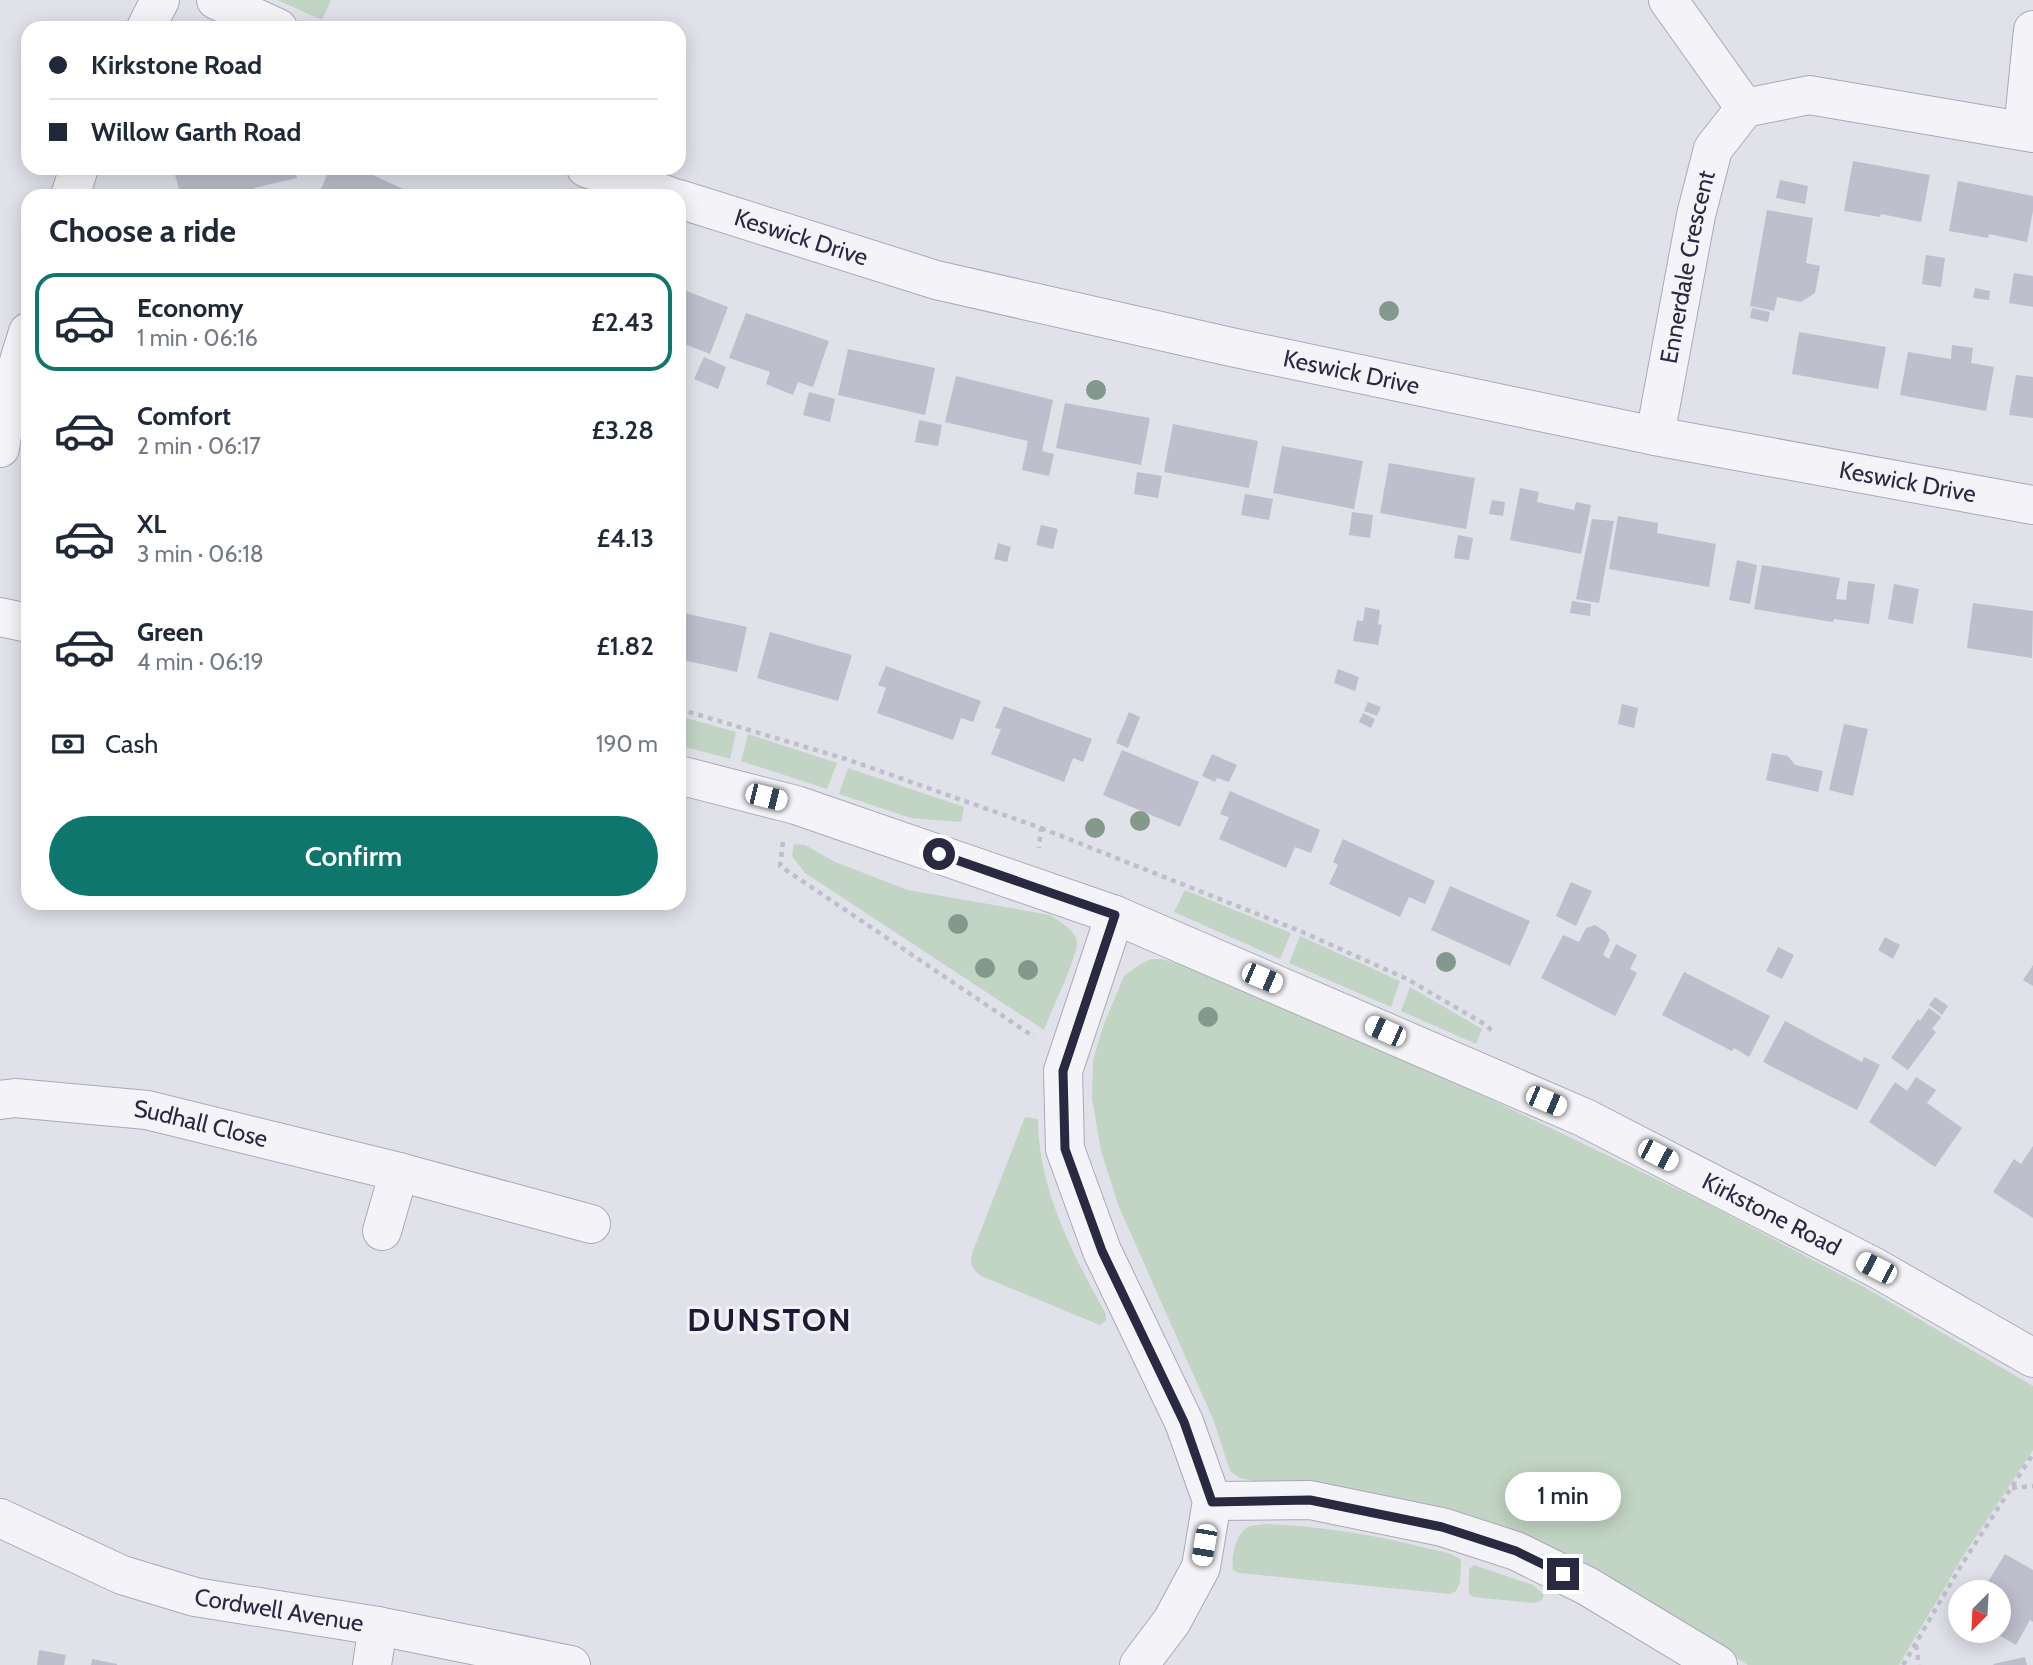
<!DOCTYPE html>
<html lang="en">
<head>
<meta charset="utf-8">
<style>
  :root { --surface:#fff; --page:#f2f2f3; --text:#1f2937; --muted:#747a83; --line:#e0e1e3; --accent:#0f766e }
  body { margin:0; font-family:Cabin,sans-serif; background:var(--page); color:var(--text); height:100vh; display:flex; flex-direction:column; font-size:26px; white-space:nowrap }
  * { box-sizing:border-box; margin:0 }
  p { font-size:23px; color:var(--muted) }
  .icon { flex:none; width:38px; height:38px; fill:none; stroke:currentColor; stroke-width:2; stroke-linecap:round; stroke-linejoin:round }
  .map { position:relative; flex:1; overflow:hidden }
  .panel { position:absolute; left:21px; top:189px; width:665px; height:721px; display:flex; flex-direction:column; background:var(--surface); border-radius:21px; box-shadow:0 4px 18px #0003 }
  .panel>* { flex:none }
  .banner { position:absolute; left:21px; top:21px; width:665px; height:154px; border-radius:21px; box-shadow:0 4px 18px #0003; display:grid; align-content:center; height:154px; padding:0 28px; background:var(--surface) }
  .needle { width:46px; rotate:204deg }
  .tools { position:absolute; left:1948px; top:1580px; display:grid; gap:14px }
  .tools a { display:grid; place-items:center; width:63px; height:63px; border-radius:50%; background:var(--surface); box-shadow:0 4px 18px #0003; font-size:35px }
  .end { position:absolute; width:32px; height:32px; margin:-16px; border:9px solid #292942; background:#fff; box-shadow:0 0 0 4px #fff }
  .from { border-radius:50% }
  .bubble { position:absolute; height:49px; border-radius:24px; background:var(--surface); box-shadow:0 4px 18px #0003; font-size:23px; font-weight:600; line-height:49px; text-align:center }
  .car { position:absolute; width:21px; height:42px; margin:-21px -10px; border-radius:9px; box-shadow:0 0 5px 2px #0007; background:linear-gradient(#fff 24%,#345 0 40%,#fff 0 76%,#345 0 86%,#fff 0) }
  .banner b { display:flex; align-items:center; gap:24px; height:66px; font-size:26px }
  .banner b+b { border-top:2px solid var(--line) }
  .banner i { width:18px; height:18px; background:var(--text) }
  ul { padding:0; list-style:none }
  li { display:flex; align-items:center; gap:21px; height:98px; margin:0 14px 10px; padding:0 14px; border:4px solid transparent; border-radius:21px }
  li div { flex:1 }
  li b { display:block; font-size:26px }
  li em { font-style:normal; font-weight:600 }
  li.on { border-color:var(--accent) }
  li>.icon { width:63px; height:63px; stroke-width:1.5 }
  h2 { padding:0 28px; font-size:32px; line-height:84px }
  .pay { display:flex; align-items:center; gap:18px; height:77px; padding:0 28px; font-size:26px }
  .pay p { margin-inline-start:auto }
  .primary-button { display:flex; gap:14px; margin-top:auto; padding:14px 28px }
  .primary-button a { flex:1; height:80px; border-radius:42px; background:var(--accent); color:#fff; font-size:28px; font-weight:600; line-height:80px; text-align:center }
  .map>svg:first-child { display:block }
  .green { fill:#c2d4c4 }
  .building { fill:#bebecd }
  .lines { fill:none; stroke-linecap:round; stroke-linejoin:round }
  .minor-casing { stroke:#aaaab8; stroke-width:40 }
  .path { stroke:#bfbfc9; stroke-width:4.5; stroke-dasharray:5 5; stroke-linecap:butt }
  .minor { stroke:#f4f4f8; stroke-width:38 }
  .tree { fill:#83998b }
  .route { stroke:#292942; stroke-width:9 }
  .labels { text-anchor:middle; stroke-width:6; stroke-linejoin:round; paint-order:stroke }
  .street-label { font-size:24px; fill:#292942; stroke:#f1f1f7 }
  .district-label { font-size:32px; font-weight:bold; letter-spacing:2px; fill:#1c1b33; stroke:#f1f1f7 }
</style>
</head>
<body>
<div class="map">
<svg width="2033" height="1665" viewBox="0 0 2033 1665">
  <rect width="100%" height="100%" fill="#e1e1ea"/>
  <g class="green">
    <polygon points="277,0 331,0 322,20"/>
    <polygon points="679,716 736,732 730,759 679,745"/>
    <polygon points="748,734 837,763 827,789 741,761"/>
    <polygon points="848,768 964,807 961,822 911,818 839,794"/>
    <path d="M794 844 805 845 835 862 908 890 1050 915C1060 922 1075 929 1077 942 1078 956 1050 1013 1044 1030L805 873 792 856Z"/>
    <polygon points="1185,890 1291,933 1280,959 1174,912"/>
    <polygon points="1300,936 1400,981 1391,1007 1289,963"/>
    <polygon points="1151,959 1162,959 1185,966 1251,993 1484,1096 1702,1201 1871,1291 2033,1386 2033,1450 1963,1556 1899,1665 1748,1665 1637,1596 1269,1484 1240,1478 1230,1471 1213,1419 1119,1207 1101,1151 1092,1098 1093,1060 1104,1024 1124,976 1139,965"/>
    <polygon points="1410,987 1482,1029 1476,1044 1401,1011"/>
    <path d="M1025 1117 1038 1119C1038 1188 1073 1255 1106 1314V1321L1100 1325 981 1276C971 1268 969 1264 973 1251Z"/>
    <path d="M1266 1524C1319 1526 1374 1534 1426 1548 1438 1551 1452 1552 1461 1560L1460 1583 1456 1591 1450 1594 1239 1573 1233 1570C1231 1558 1235 1534 1248 1527 1253 1525 1260 1525 1266 1524Z"/>
    <polygon points="1474,1565 1533,1585 1544,1595 1541,1601 1534,1603 1473,1597 1469,1594 1469,1569"/>
  </g>
  <g class="building">
    <polygon points="1853,161 1930,175 1921,222 1881,214 1880,217 1844,211"/>
    <polygon points="173,168 294,168 297,178 254,188 255,196 181,196"/>
    <polygon points="330,168 357,168 410,192 408,196 318,196"/>
    <polygon points="1780,180 1808,186 1805,204 1776,198"/>
    <polygon points="1958,181 2033,196 2033,211 2027,242 1989,234 1988,238 1949,231"/>
    <polygon points="1767,210 1813,218 1806,263 1820,266 1815,293 1801,302 1777,297 1774,311 1750,306"/>
    <polygon points="1926,255 1945,258 1941,287 1922,284"/>
    <polygon points="2014,273 2033,276 2033,307 2009,303"/>
    <polygon points="679,288 728,307 710,354 679,342"/>
    <polygon points="1975,288 1990,291 1989,300 1973,298"/>
    <polygon points="1752,308 1770,312 1768,322 1750,318"/>
    <polygon points="746,313 829,341 813,387 798,382 793,395 766,384 770,372 729,358"/>
    <polygon points="1799,332 1886,347 1878,389 1792,374"/>
    <polygon points="1952,345 1973,348 1971,363 1994,367 1986,411 1900,395 1908,352 1951,359"/>
    <polygon points="848,349 935,368 925,415 838,395"/>
    <polygon points="704,357 726,367 718,389 694,379"/>
    <polygon points="2016,375 2033,377 2033,418 2009,415"/>
    <polygon points="956,376 1053,400 1042,451 1054,454 1049,476 1022,470 1028,441 945,422"/>
    <polygon points="809,392 835,399 830,422 803,415"/>
    <polygon points="1065,403 1150,418 1141,465 1056,448"/>
    <polygon points="919,420 942,425 938,446 915,442"/>
    <polygon points="1173,424 1258,441 1249,488 1164,472"/>
    <polygon points="1282,446 1363,461 1354,509 1273,493"/>
    <polygon points="1389,463 1475,478 1466,529 1380,513"/>
    <polygon points="1137,472 1162,476 1158,498 1134,494"/>
    <polygon points="1520,488 1539,492 1537,502 1574,510 1576,502 1591,505 1581,554 1510,540"/>
    <polygon points="1245,494 1273,499 1269,520 1241,515"/>
    <polygon points="1492,500 1505,502 1503,516 1489,514"/>
    <polygon points="1352,512 1373,515 1370,538 1349,535"/>
    <polygon points="1618,516 1658,523 1657,533 1716,544 1709,587 1609,569"/>
    <polygon points="1592,519 1614,521 1599,603 1576,599"/>
    <polygon points="1041,525 1058,529 1053,549 1036,545"/>
    <polygon points="1458,535 1473,538 1469,560 1454,558"/>
    <polygon points="998,543 1011,547 1007,562 994,559"/>
    <polygon points="1737,560 1757,565 1750,604 1729,600"/>
    <polygon points="1762,565 1840,578 1836,599 1846,600 1848,581 1875,584 1869,624 1834,619 1833,622 1754,609"/>
    <polygon points="1894,584 1919,589 1913,624 1888,619"/>
    <polygon points="1572,601 1591,604 1590,616 1570,613"/>
    <polygon points="1973,603 2033,611 2032,658 1967,648"/>
    <polygon points="1365,607 1380,610 1378,624 1382,625 1378,645 1353,641 1357,620 1363,621"/>
    <polygon points="679,612 747,627 737,672 679,659"/>
    <polygon points="770,632 852,655 838,701 757,678"/>
    <polygon points="886,666 981,701 973,722 961,718 953,740 877,713 886,688 878,685"/>
    <polygon points="1338,669 1359,677 1355,691 1334,683"/>
    <polygon points="1368,702 1381,707 1377,716 1364,711"/>
    <polygon points="1622,704 1638,708 1634,728 1618,724"/>
    <polygon points="1004,706 1092,739 1083,762 1073,758 1064,782 991,754 1001,729 995,728"/>
    <polygon points="1129,712 1140,717 1128,748 1116,743"/>
    <polygon points="1363,713 1375,719 1371,728 1359,722"/>
    <polygon points="1844,724 1868,729 1853,796 1829,790"/>
    <polygon points="1122,750 1199,782 1180,827 1103,795"/>
    <polygon points="1772,753 1788,756 1795,765 1823,771 1818,792 1766,780"/>
    <polygon points="1212,754 1237,765 1229,782 1217,778 1215,782 1202,776"/>
    <polygon points="1230,791 1320,830 1311,853 1295,847 1286,868 1219,839 1229,817 1220,814"/>
    <polygon points="1343,839 1435,881 1425,904 1409,897 1400,917 1329,884 1338,865 1333,862"/>
    <polygon points="1571,882 1592,891 1576,926 1556,916"/>
    <polygon points="1450,886 1530,921 1510,966 1431,930"/>
    <polygon points="1595,925 1606,932 1610,940 1603,955 1609,959 1616,944 1637,955 1630,969 1637,973 1615,1016 1541,978 1563,935 1579,942 1586,928"/>
    <polygon points="1885,937 1900,945 1893,959 1878,950"/>
    <polygon points="1778,947 1794,955 1782,979 1766,971"/>
    <polygon points="2033,965 2033,986 2023,980"/>
    <polygon points="1684,972 1770,1016 1749,1057 1734,1048 1732,1051 1662,1015"/>
    <polygon points="1935,997 1948,1006 1942,1015 1929,1005"/>
    <polygon points="1929,1008 1941,1017 1932,1029 1936,1032 1908,1070 1891,1058 1918,1019 1920,1021"/>
    <polygon points="1785,1021 1862,1062 1864,1057 1880,1065 1857,1110 1763,1062"/>
    <polygon points="1916,1077 1936,1090 1927,1103 1962,1128 1935,1167 1869,1122 1895,1082 1907,1091"/>
    <polygon points="2033,1146 2033,1218 1993,1192 2014,1159 2021,1164"/>
    <polygon points="2005,1554 2033,1570 2033,1622 2030,1620 2016,1645 1992,1631 1998,1631 1998,1592 1982,1592"/>
    <polygon points="39,1650 66,1655 64,1665 37,1665"/>
    <polygon points="2025,1657 2027,1665 1994,1665 1993,1664"/>
    <polygon points="92,1659 117,1664 117,1665 91,1665"/>
  </g>
  <g class="lines">
    <defs>
      <g id="minor">
        <polyline points="216,0 278,28"/>
        <polyline points="1668,0 1745,108"/>
        <polyline points="146,28 160,0"/>
        <polyline points="2023,131 2033,30"/>
        <polyline points="586,168 669,196"/>
        <polyline points="70,196 79,168"/>
        <path id="s1" d="M679 199 936 280 1231 347 1655 436 2033 505"/>
        <path id="s2" d="M1655 436 1696 215 1713 149 1745 108 1809 95 2033 133"/>
        <polyline points="0,448 8,397 28,332"/>
        <polyline points="0,617 28,623"/>
        <path id="s3" d="M679 775 796 805 1115 915 1585 1118 1876 1268 2033 1358"/>
        <polyline points="1115,915 1063,1071 1065,1149 1102,1251 1184,1422 1212,1501 1201,1567 1172,1621 1139,1665"/>
        <path id="s4" d="M0 1100 15 1098 147 1110 399 1172 591 1224"/>
        <polyline points="382,1231 399,1172"/>
        <polyline points="1212,1501 1310,1500 1442,1527 1516,1551 1587,1586 1718,1665"/>
        <path id="s5" d="M0 1518 122 1575 195 1597 378 1626 571 1665"/>
        <polyline points="372,1665 378,1626"/>
      </g>
    </defs>
    <use href="#minor" class="minor-casing"/>
    <g class="path">
      <polyline points="679,709 846,759 1041,828 1039,848"/>
      <polyline points="1041,828 1300,931 1407,979 1486,1025 1495,1034"/>
      <polyline points="783,842 780,866 1034,1037"/>
      <polyline points="2012,1488 2033,1486"/>
      <polyline points="1916,1645 1919,1665"/>
      <polyline points="1903,1665 1962,1564 2033,1454"/>
    </g>
    <use href="#minor" class="minor"/>
  </g>
  <g class="tree">
    <circle cx="1389" cy="311" r="10"/>
    <circle cx="1096" cy="390" r="10"/>
    <circle cx="1140" cy="821" r="10"/>
    <circle cx="1095" cy="828" r="10"/>
    <circle cx="958" cy="924" r="10"/>
    <circle cx="1446" cy="962" r="10"/>
    <circle cx="985" cy="968" r="10"/>
    <circle cx="1028" cy="970" r="10"/>
    <circle cx="1208" cy="1017" r="10"/>
  </g>
  <g class="lines">
    <polyline class="route" points="939,854 1115,915 1063,1071 1065,1149 1102,1251 1184,1422 1212,1502 1310,1500 1442,1527 1516,1551 1563,1574"/>
  </g>
  <g class="labels">
    <g class="street-label">
      <text dy="8" stroke="none"><textPath href="#s1" startOffset="128">Keswick Drive</textPath></text>
      <text dy="8" stroke="none"><textPath href="#s2" startOffset="172">Ennerdale Crescent</textPath></text>
      <text dy="8" stroke="none"><textPath href="#s1" startOffset="695">Keswick Drive</textPath></text>
      <text dy="8" stroke="none"><textPath href="#s1" startOffset="1262">Keswick Drive</textPath></text>
      <text dy="8" stroke="none"><textPath href="#s4" startOffset="203">Sudhall Close</textPath></text>
      <text dy="8" stroke="none"><textPath href="#s3" startOffset="1180">Kirkstone Road</textPath></text>
      <text dy="8" stroke="none"><textPath href="#s5" startOffset="296">Cordwell Avenue</textPath></text>
    </g>
    <g class="district-label">
      <text x="770" y="1331">DUNSTON</text>
    </g>
  </g>
</svg>
<div class="tools">
<a><svg class="needle" viewBox="-14 -14 28 28"><path d="M0-13l5 13h-10z" fill="#e53935"/><path d="M0 13l5-13h-10z" fill="#747a83"/></svg></a>
</div>
<i class="end from" style="left:939px;top:854px"></i>
<i class="end" style="left:1563px;top:1574px"></i>
<div class="bubble" style="left:1505px;top:1472px;width:116px">1 min</div>
<i class="car" style="left:766px;top:797px;rotate:104deg"></i>
<i class="car" style="left:1262px;top:978px;rotate:113deg"></i>
<i class="car" style="left:1385px;top:1031px;rotate:294deg"></i>
<i class="car" style="left:1546px;top:1101px;rotate:113deg"></i>
<i class="car" style="left:1658px;top:1155px;rotate:117deg"></i>
<i class="car" style="left:1876px;top:1268px;rotate:297deg"></i>
<i class="car" style="left:1204px;top:1545px;rotate:190deg"></i>
<div class="banner">
<b><i class="from"></i>Kirkstone Road</b>
<b><i></i>Willow Garth Road</b>
</div>
<section class="panel">
<h2>Choose a ride</h2>
<ul>
<li class="on"><svg class="icon" aria-label="car" viewBox="0 0 24 24"><path d="M5 17H2v-5l4-1 3-4h7l3 4 3 1v5h-3M9 17h6M6 11h13"/><circle cx="7" cy="17" r="2"/><circle cx="17" cy="17" r="2"/></svg><div><b>Economy</b><p>1 min · 06:16</p></div><em>£2.43</em></li>
<li><svg class="icon" aria-label="car" viewBox="0 0 24 24"><path d="M5 17H2v-5l4-1 3-4h7l3 4 3 1v5h-3M9 17h6M6 11h13"/><circle cx="7" cy="17" r="2"/><circle cx="17" cy="17" r="2"/></svg><div><b>Comfort</b><p>2 min · 06:17</p></div><em>£3.28</em></li>
<li><svg class="icon" aria-label="car" viewBox="0 0 24 24"><path d="M5 17H2v-5l4-1 3-4h7l3 4 3 1v5h-3M9 17h6M6 11h13"/><circle cx="7" cy="17" r="2"/><circle cx="17" cy="17" r="2"/></svg><div><b>XL</b><p>3 min · 06:18</p></div><em>£4.13</em></li>
<li><svg class="icon" aria-label="car" viewBox="0 0 24 24"><path d="M5 17H2v-5l4-1 3-4h7l3 4 3 1v5h-3M9 17h6M6 11h13"/><circle cx="7" cy="17" r="2"/><circle cx="17" cy="17" r="2"/></svg><div><b>Green</b><p>4 min · 06:19</p></div><em>£1.82</em></li>
</ul>
<div class="pay"><svg class="icon" aria-label="cash" viewBox="0 0 24 24"><path d="M3 7h18v10H3z"/><circle cx="12" cy="12" r="2"/></svg>Cash<p>190 m</p></div>
<div class="primary-button"><a>Confirm</a></div>
</section>
</div>
</body>
</html>
